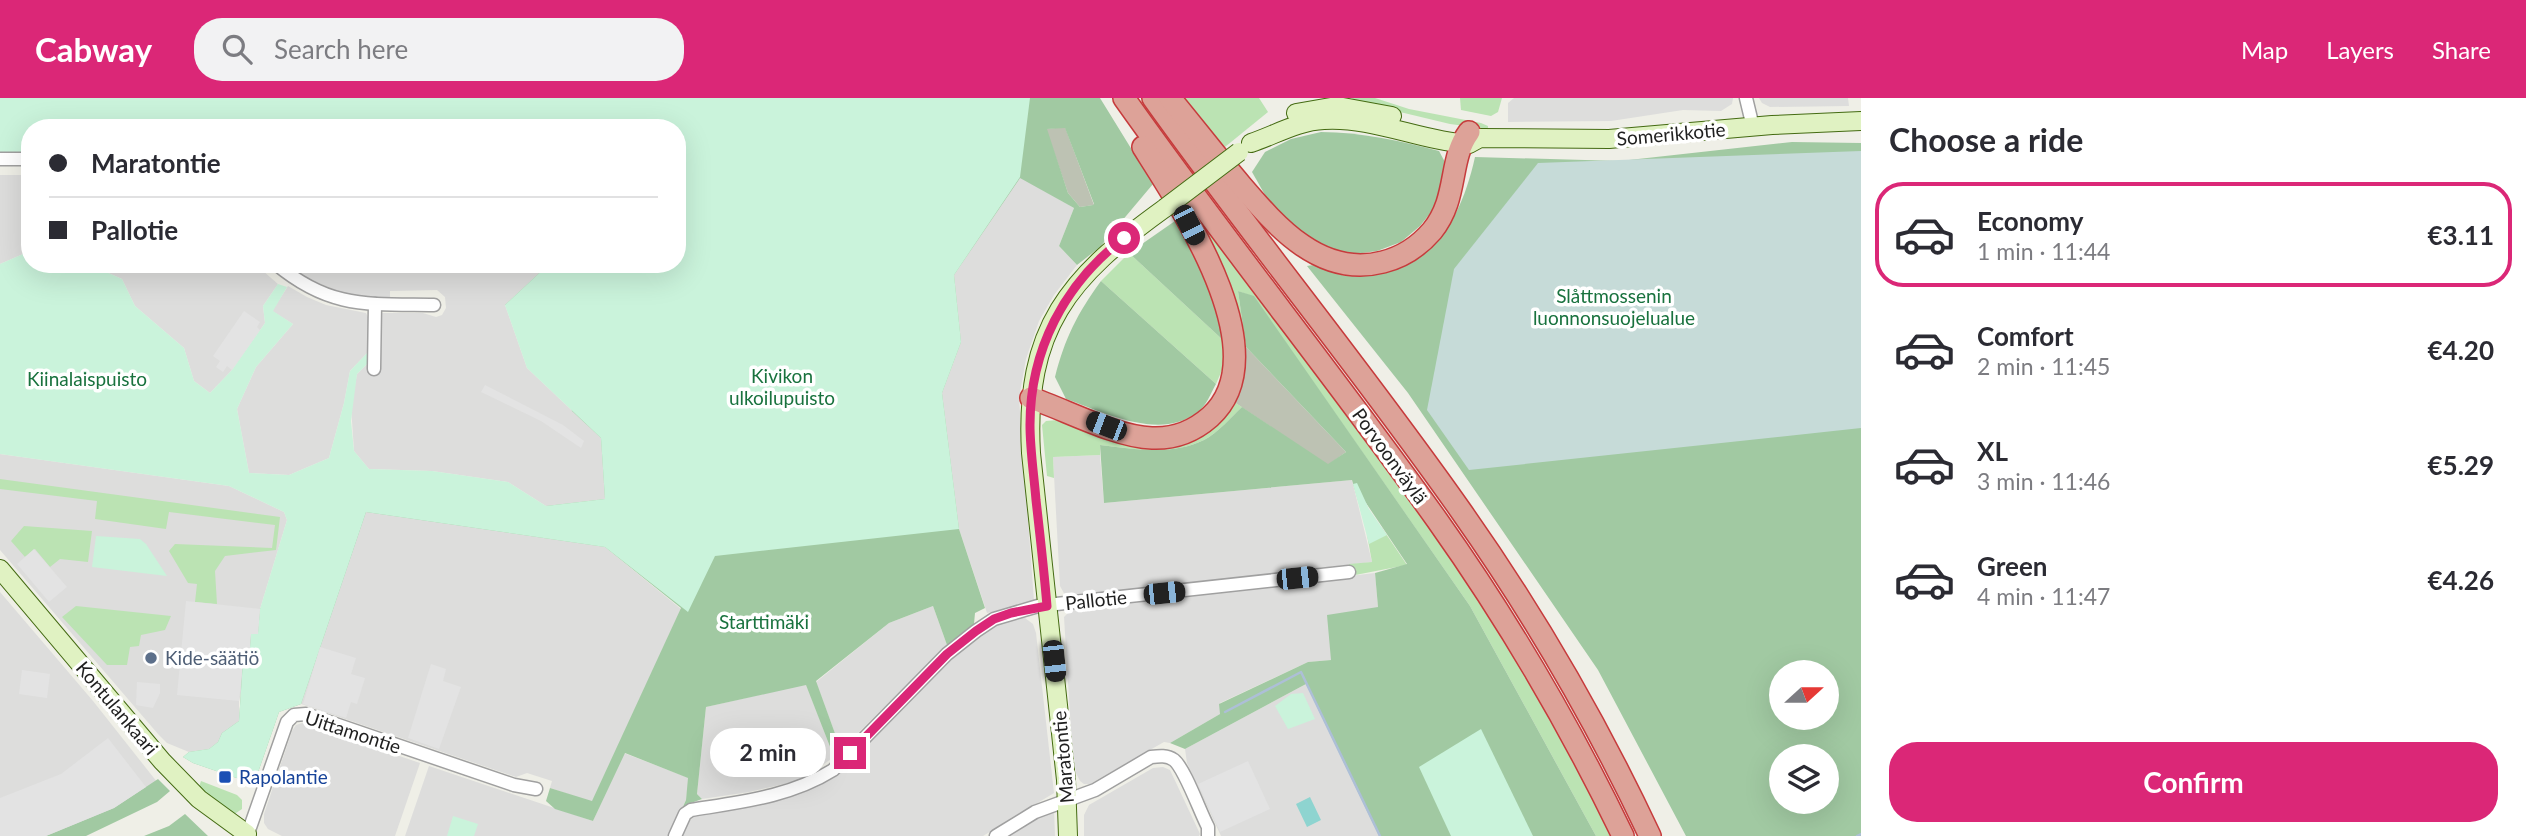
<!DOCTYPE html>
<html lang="en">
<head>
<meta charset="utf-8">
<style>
  :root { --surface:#fff; --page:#f2f2f3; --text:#2b2b33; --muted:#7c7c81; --line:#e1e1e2; --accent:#db2777 }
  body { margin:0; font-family:Lato,sans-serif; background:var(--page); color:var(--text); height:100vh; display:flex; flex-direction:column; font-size:26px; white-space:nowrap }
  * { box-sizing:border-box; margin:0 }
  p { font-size:23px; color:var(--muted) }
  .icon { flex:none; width:38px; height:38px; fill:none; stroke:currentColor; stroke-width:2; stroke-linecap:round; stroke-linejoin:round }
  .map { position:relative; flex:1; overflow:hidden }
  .side { display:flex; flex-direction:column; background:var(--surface); width:665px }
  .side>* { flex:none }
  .guide { position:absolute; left:21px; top:21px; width:665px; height:154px; border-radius:28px; box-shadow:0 7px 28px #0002; display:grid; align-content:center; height:154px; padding:0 28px; background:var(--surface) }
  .needle { width:46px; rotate:69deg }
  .controls { position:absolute; left:1769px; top:562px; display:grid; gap:14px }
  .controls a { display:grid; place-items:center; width:70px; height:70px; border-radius:50%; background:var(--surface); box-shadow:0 7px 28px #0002; font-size:35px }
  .end { position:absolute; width:32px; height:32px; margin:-16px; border:9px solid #db2777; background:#fff; box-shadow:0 0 0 4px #fff }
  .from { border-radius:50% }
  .bubble { position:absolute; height:49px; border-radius:24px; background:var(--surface); box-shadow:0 7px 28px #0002; font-size:23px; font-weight:700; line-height:49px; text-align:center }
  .car { position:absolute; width:21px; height:42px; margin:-21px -10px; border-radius:9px; box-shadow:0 0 5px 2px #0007; background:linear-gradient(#222 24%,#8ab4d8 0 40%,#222 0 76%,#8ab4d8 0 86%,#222 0) }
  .guide b { display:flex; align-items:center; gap:24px; height:66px; font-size:26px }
  .guide b+b { border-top:2px solid var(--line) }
  .guide i { width:18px; height:18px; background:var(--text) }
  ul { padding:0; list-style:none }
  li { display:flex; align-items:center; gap:21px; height:105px; margin:0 14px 10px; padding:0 14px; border:4px solid transparent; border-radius:28px }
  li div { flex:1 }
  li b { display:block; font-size:26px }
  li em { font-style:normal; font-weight:700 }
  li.on { border-color:var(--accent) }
  li>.icon { width:63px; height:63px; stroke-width:1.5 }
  h2 { padding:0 28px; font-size:32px; line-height:84px }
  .action { display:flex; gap:14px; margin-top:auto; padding:14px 28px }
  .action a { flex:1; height:80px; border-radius:28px; background:var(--accent); color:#fff; font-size:28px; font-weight:700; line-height:80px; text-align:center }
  header { display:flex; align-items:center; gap:42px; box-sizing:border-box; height:98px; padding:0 35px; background:var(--accent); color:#fff }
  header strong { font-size:33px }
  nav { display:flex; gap:38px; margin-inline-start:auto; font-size:24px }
  .search { width:490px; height:63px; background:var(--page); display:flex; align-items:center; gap:18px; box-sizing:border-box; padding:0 24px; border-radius:28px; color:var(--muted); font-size:26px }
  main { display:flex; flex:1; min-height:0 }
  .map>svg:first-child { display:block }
  .residential { fill:#dddddc }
  .construction { fill:#bdc2b3 }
  .grass { fill:#bbe3b3 }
  .forest { fill:#a1c9a2; fill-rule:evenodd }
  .wetland { fill:#c6dbd8 }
  .park { fill:#caf3db }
  .pitch { fill:#8ed4d0 }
  .parking { fill:#e3e3e3 }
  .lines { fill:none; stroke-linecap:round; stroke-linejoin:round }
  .stream { stroke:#adbfd7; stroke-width:2.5 }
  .minor-casing { stroke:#a0a0a0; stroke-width:15 }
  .secondary-casing { stroke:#446b12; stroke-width:20 }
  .motorway-casing { stroke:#c63b3c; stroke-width:24 }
  .minor { stroke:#fff; stroke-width:12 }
  .secondary { stroke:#e0f2c2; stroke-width:18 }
  .motorway { stroke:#dda298; stroke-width:21 }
  .secondary-bridge-casing { stroke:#446b12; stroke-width:20; stroke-linecap:butt }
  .secondary-bridge { stroke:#e0f2c2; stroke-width:18 }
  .route { stroke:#db2777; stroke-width:9 }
  .service-dot { fill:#5c6f8a; stroke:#fff; stroke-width:2.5 }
  .transit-dot { fill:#1a4fb4; stroke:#fff; stroke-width:2.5 }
  .labels { text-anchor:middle; stroke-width:7; stroke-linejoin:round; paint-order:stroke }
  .street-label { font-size:19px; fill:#1f1f1f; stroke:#fff }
  .park-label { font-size:19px; fill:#19723e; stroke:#fff }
  .service-label { font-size:19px; fill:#4e5e75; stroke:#fff; text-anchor:start }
  .transit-label { font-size:19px; fill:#164399; stroke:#fff; text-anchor:start }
</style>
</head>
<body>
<header>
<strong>Cabway</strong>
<div class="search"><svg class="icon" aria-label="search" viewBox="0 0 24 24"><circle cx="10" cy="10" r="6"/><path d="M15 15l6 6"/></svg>Search here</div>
<nav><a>Map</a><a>Layers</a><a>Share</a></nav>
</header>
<main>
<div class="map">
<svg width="1861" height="738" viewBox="0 0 1861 738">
  <rect width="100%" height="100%" fill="#efefe7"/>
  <g class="residential">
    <polygon points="1514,0 1733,0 1732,6 1721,13 1683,12 1611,23 1508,24 1508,5"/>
    <polygon points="1759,0 1848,0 1849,8 1770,9 1762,5"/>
    <polygon points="0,77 30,77 30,153 0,166"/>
    <polygon points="1020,79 1074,110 1059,148 1077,167 1054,197 1039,223 1026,261 1019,300 1034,503 987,515 959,431 942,295 961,244 954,177"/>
    <polygon points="88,166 255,166 278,186 263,208 265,225 232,272 210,295 194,283 184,250 135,208 122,181"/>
    <polygon points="291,166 549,166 505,207 527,270 601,340 605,401 546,408 508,384 432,373 369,371 354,353 351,308 357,276 368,265 380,217 381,215 423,215 436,219 442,217 446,210 445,199 437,192 390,193 390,202 359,201 292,175"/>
    <polygon points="288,188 307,199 326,207 366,215 369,221 368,254 350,273 344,305 329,360 289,377 249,375 237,311 256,269 293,226 272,213"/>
    <polygon points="0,356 229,388 284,414 287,422 260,511 239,603 239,623 223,635 218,644 209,651 189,654 167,645 158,636 0,452"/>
    <polygon points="1100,357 1104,405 1352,382 1372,464 1066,499 1060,488 1053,359"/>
    <polygon points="365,413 605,449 681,511 592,704 550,690 552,683 527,675 516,679 301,606"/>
    <polygon points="1375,475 1378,509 1331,562 1308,564 1220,605 1220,616 1170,645 1164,644 1090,686 1084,686 1080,683 1076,675 1071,633 1064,519 1072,511"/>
    <polygon points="0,494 93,603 161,689 59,738 0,738"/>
    <polygon points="933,508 947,547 841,652 816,584 889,525"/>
    <polygon points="1019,519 1025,520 1033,526 1036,535 1054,695 983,738 682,738 689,723 702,713 804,693 991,526"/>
    <polygon points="806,586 834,659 801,682 749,694 702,701 697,696 706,609"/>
    <polygon points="1306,586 1379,738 1221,738 1187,665 1185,651"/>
    <polygon points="302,625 420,665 395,738 282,738 268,731 264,725 264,716 292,633 296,627"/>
    <polygon points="624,655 689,680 686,702 669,738 405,738 429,668 593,723"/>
    <polygon points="1163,669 1170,672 1200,736 1199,738 1084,738 1084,717 1089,707 1153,670"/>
    <polygon points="1054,710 1055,738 1007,738"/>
  </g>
  <g class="construction">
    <polygon points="1065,29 1094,107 1080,109 1068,95 1046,31"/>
    <polygon points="1238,244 1246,249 1346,354 1328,367 1234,304 1239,269"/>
  </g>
  <g class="grass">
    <polygon points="1177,0 1259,0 1268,14 1220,53"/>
    <polygon points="1353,0 1375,0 1409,11 1481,25 1488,28 1488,31 1450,26 1350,2"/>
    <polygon points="1460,0 1502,0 1498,14 1491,18 1461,12"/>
    <polygon points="1188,104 1426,423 1500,533 1556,628 1612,738 1596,738 1470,508 1254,199 1238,193 1246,249 1238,244"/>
    <polygon points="1129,155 1224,243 1225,265 1216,286 1101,183"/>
    <path d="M1234 304 1242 309C1231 319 1218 335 1204 342 1172 358 1134 351 1100 347V357L1053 359 1054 380 1047 378 1042 327 1046 323 1058 322 1061 318 1110 334 1200 332Z"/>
    <polygon points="0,381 280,419 276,452 225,458 215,473 217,506 195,504 197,486 188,485 169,453 175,446 272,450 275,427 169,414 166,431 95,421 97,403 0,391"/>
    <polygon points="24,428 92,433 88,464 60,461 50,469 35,451 25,459 11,443"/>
    <polygon points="1382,430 1407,467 1350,478 1349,466 1372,464 1367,437"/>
    <polygon points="76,508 171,518 165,532 141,537 139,548 130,549 127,567 107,567 62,519"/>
    <polygon points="201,683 237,697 242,702 242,711 233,717 198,692"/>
  </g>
  <g class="forest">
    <path d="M844 0H1100L1153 86 1100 149 1077 167 1059 148 1074 110 1020 80 954 177 961 244 942 295 959 431 985 510 975 515 974 526 947 547 933 508 889 525 816 583 841 652 834 659 806 587 706 609 697 696 702 701 691 705 681 713 686 702 688 680 625 655 593 723 555 711 546 703 550 690 592 703 681 510 605 449 366 414 301 606 279 614 254 686 193 665 183 659 189 654 209 651 218 644 222 635 239 623 243 563H248L251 535H258L260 511 326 430 389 403 546 408 605 401 601 340 572 313 547 206 505 207 549 166 693 281 677 30ZM1065 30 1094 106 1093 107 1080 109 1068 95 1047 31Z"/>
    <path d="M1321 34C1361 34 1400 43 1439 53L1446 66 1436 108 1420 128 1401 144 1377 153 1355 156 1332 153 1302 135 1273 111 1252 74 1265 54 1291 41Z"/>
    <path d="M1792 44 1861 45V738H1686L1598 572 1408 295 1307 168C1321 164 1333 177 1347 178 1426 182 1460 127 1475 59L1620 63ZM1782 574H1827V620H1782ZM1782 658H1827V704H1782Z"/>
    <polygon points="1175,123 1203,172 1219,220 1224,243 1129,155"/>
    <path d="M1101 183 1216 286C1211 295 1206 308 1198 314 1160 343 1106 315 1066 301L1055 279C1065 240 1077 216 1101 183Z"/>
    <path d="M1238 193 1254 198 1470 508 1596 738H1379L1306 586 1185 651 1170 645 1220 616 1219 606 1308 564 1331 562 1327 517 1378 509 1375 475 1407 466 1366 405 1359 406 1352 382 1104 405 1100 347C1134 351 1172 358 1204 342 1218 335 1231 319 1242 309L1328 366 1346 354 1246 249Z"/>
    <polygon points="158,681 170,693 157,704 86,738 46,738 114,710"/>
    <polygon points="185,716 208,738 144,738 169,728"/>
  </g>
  <polygon class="wetland" points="1861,53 1861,330 1469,372 1427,312 1454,171 1538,65"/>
  <g class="park">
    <polygon points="0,0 1030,0 1020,79 954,177 961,244 942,295 959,431 715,458 688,514 605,449 366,414 301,606 279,614 254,686 193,665 183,659 189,654 209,651 218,644 222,635 239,623 243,563 249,563 251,535 258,535 260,511 287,422 284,414 229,388 0,356 0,166 30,153 30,166 88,166 122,181 135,208 184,250 194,283 210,295 232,272 265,225 263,208 278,186 287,189 273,213 293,226 256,269 237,311 249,375 289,377 329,360 344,305 350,273 368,254 368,265 357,276 351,323 354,353 369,371 432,373 508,384 546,408 605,401 601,340 527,270 505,207 549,166 677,166 677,30 30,30 30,55 0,55"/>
    <polygon points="1357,385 1369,411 1387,437 1369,446 1353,386"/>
    <polygon points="96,438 140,441 146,446 167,478 92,469"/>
    <polygon points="1303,595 1315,621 1288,631 1275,608 1291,596"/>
    <polygon points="1481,631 1533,738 1451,738 1419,669"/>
    <polygon points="453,718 478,726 474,738 447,738"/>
  </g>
  <polygon class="pitch" points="1310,699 1321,722 1307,729 1296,706"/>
  <g class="parking">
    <polygon points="244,213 260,224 257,229 260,232 232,272 227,268 223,274 216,269 220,263 213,258"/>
    <polygon points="485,287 563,327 584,343 581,350 541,323 481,294"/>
    <polygon points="34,451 67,489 49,504 17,466"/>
    <polygon points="186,503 260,511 258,536 251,536 249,563 243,563 239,603 177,597"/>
    <polygon points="320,549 356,560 351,576 365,580 357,606 351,604 346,620 303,606"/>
    <polygon points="431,566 446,571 443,583 461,589 439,651 408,640"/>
    <polygon points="22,572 50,576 47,600 19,596"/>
    <polygon points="137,584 160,586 160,595 153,610 136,607"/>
    <polygon points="108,640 146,689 114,710 46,738 0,738 0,700 61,676"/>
    <polygon points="1248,663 1270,711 1220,734 1198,686"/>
  </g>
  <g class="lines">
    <g class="stream">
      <polyline points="1225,614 1301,574 1380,738"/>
      <polyline points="1857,738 1861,736"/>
    </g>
    <defs>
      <g id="minor">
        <polyline points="1746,0 1753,29"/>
        <polyline points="0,61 30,61"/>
        <path d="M276 166C330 211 368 206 434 207"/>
        <polyline points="374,271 375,206"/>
        <polyline points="247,738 287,624 294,617 306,616 514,687 536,691"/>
        <path d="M675 738 685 716 691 712C740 704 790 699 833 672L947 556 976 533 994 521 1038 508 1349 474"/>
        <path d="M996 738 1035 714 1095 692 1151 659C1159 658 1167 657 1174 662 1185 671 1200 714 1208 729V738"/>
      </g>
      <g id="secondary">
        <polyline points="1296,15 1337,8 1392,18"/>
        <path d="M1251 45C1275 37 1298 23 1324 22 1374 19 1420 43 1469 46L1480 40 1609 41 1772 27 1861 23"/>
        <polyline points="0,471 162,663 199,701 247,736"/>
        <path d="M1068 738 1066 682 1031 355C1024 230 1069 179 1165 110"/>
      </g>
      <g id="motorway">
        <path d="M1124 0C1225 143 1336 280 1437 422 1508 522 1570 628 1623 738"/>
        <path d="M1153 0C1253 140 1362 272 1461 413 1533 515 1597 625 1650 738"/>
        <path d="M1170 0C1194 29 1217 59 1241 87 1277 129 1321 180 1383 164 1403 159 1419 148 1432 133 1459 100 1448 62 1469 34"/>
        <path d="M1031 300C1066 312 1116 339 1152 340 1174 341 1194 333 1210 319 1280 256 1181 109 1143 49"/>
      </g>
    </defs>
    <use href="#minor" class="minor-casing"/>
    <use href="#secondary" class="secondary-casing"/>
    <use href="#motorway" class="motorway-casing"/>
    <use href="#minor" class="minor"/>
    <use href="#secondary" class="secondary"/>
    <use href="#motorway" class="motorway"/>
    <defs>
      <polyline id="secondary-bridge" points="1165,110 1239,54"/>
    </defs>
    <use href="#secondary-bridge" class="secondary-bridge-casing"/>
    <use href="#secondary-bridge" class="secondary-bridge"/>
  </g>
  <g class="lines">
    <path class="route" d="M850 655 947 556 976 533 994 521 1011 515 1047 508C1044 472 1040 437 1036 402 1034 377 1030 352 1030 327 1030 252 1064 186 1124 140"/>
  </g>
  <circle class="service-dot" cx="151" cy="560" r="7"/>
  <rect class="transit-dot" x="218" y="672" width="14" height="14" rx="3.5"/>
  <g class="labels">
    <g class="street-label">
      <text transform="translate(1671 36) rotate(-5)" y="7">Somerikkotie</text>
      <text transform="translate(1390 358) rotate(54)" y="7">Porvoonväylä</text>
      <text transform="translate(1096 502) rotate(-6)" y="7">Pallotie</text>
      <text transform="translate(117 610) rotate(50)" y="7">Kontulankaari</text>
      <text transform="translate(353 634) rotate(18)" y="7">Uittamontie</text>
      <text transform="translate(1063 659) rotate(-95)" y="7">Maratontie</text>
    </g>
    <g class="park-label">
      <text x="1614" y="205">Slåttmossenin<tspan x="1614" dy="22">luonnonsuojelualue</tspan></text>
      <text x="782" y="285">Kivikon<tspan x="782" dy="22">ulkoilupuisto</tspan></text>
      <text x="87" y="288">Kiinalaispuisto</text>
      <text x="764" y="531">Starttimäki</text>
    </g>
    <g class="service-label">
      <text x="165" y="567">Kide-säätiö</text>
    </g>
    <g class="transit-label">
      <text x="239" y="686">Rapolantie</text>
    </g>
  </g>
</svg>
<div class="controls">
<a><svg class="needle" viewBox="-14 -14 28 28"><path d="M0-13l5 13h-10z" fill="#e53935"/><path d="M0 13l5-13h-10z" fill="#7c7c81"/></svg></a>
<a><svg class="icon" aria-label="layers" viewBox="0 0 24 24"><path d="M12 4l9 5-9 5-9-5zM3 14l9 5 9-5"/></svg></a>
</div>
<i class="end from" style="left:1124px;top:140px"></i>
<i class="end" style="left:850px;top:655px"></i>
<div class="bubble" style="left:710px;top:630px;width:116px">2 min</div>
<i class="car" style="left:1189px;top:127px;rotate:153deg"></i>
<i class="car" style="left:1106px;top:328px;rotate:291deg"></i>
<i class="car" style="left:1297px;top:480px;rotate:84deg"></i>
<i class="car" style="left:1164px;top:495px;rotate:84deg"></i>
<i class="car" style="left:1054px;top:563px;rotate:174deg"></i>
<div class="guide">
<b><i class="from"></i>Maratontie</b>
<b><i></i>Pallotie</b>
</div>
</div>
<section class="side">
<h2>Choose a ride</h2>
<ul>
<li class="on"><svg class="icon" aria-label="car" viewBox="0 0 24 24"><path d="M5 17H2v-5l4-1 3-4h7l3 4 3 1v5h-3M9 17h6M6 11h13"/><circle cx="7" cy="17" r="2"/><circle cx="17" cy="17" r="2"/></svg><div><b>Economy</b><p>1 min · 11:44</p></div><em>€3.11</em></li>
<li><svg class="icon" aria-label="car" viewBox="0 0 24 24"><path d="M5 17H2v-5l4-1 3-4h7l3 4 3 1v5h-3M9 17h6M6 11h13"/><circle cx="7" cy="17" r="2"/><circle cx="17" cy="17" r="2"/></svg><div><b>Comfort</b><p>2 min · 11:45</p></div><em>€4.20</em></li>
<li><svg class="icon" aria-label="car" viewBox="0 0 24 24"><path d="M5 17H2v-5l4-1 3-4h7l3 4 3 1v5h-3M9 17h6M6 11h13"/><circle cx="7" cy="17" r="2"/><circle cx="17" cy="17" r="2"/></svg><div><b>XL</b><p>3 min · 11:46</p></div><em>€5.29</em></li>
<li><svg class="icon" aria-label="car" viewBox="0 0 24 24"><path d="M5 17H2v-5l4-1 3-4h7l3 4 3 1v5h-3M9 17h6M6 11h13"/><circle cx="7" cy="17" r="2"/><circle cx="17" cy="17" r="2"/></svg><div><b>Green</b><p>4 min · 11:47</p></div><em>€4.26</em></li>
</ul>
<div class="action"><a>Confirm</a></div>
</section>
</main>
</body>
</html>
